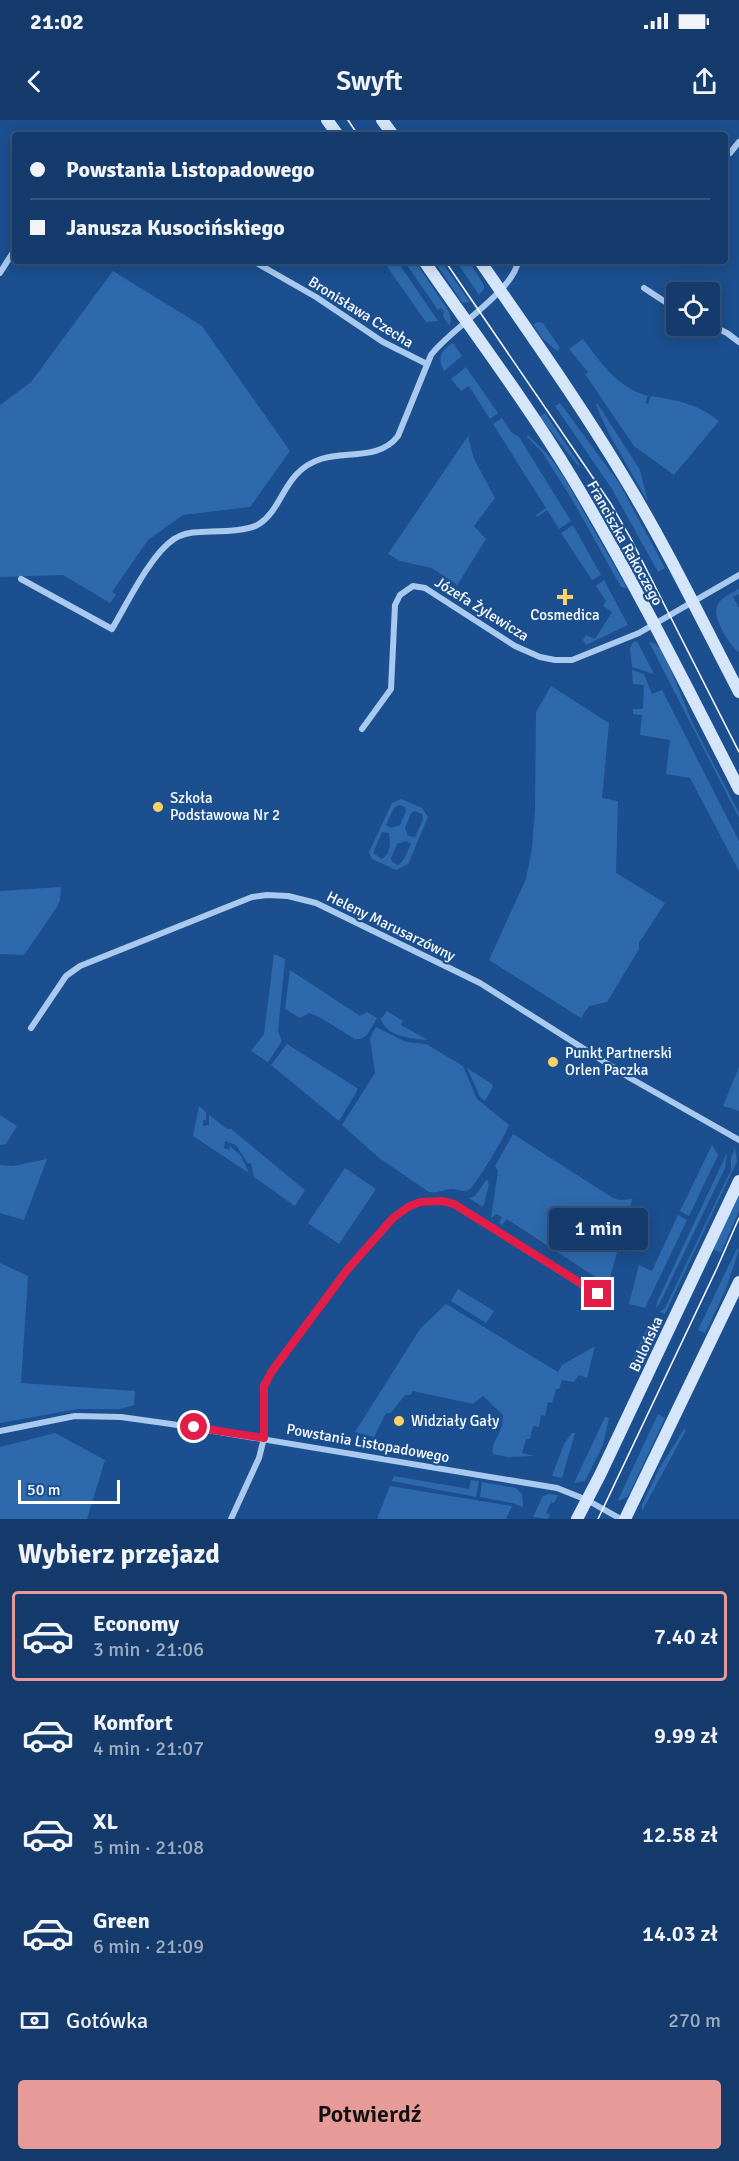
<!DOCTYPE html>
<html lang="pl">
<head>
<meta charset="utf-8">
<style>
  :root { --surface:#143b6b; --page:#1d4271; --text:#f1f3f6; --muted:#9dadc1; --line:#33557e; --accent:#e69b98 }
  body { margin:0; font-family:Signika,sans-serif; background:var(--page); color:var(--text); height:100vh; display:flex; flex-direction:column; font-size:22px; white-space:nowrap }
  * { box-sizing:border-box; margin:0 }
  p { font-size:20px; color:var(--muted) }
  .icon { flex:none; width:33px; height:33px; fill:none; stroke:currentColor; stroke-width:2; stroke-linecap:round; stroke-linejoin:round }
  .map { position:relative; height:1399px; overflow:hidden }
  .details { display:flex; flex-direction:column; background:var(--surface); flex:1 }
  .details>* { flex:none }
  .top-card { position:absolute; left:12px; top:12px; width:716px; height:132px; border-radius:6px; box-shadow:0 3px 15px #0003,0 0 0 2px var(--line); display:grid; align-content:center; height:132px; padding:0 18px; background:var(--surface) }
  .tools { position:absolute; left:666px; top:162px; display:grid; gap:12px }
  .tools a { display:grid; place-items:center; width:54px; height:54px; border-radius:6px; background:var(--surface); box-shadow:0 3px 15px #0003,0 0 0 2px var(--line); font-size:30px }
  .scale { position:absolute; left:18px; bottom:15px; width:102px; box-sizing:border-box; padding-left:6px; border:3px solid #fff; border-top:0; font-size:16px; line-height:21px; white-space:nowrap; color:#fff; -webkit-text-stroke:4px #1b4f8f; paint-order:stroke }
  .end { position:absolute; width:27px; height:27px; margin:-14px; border:8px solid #e11d48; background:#fff; box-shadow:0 0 0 3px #fff }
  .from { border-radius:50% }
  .bubble { position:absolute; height:42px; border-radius:6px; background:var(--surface); box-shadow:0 3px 15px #0003,0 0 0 2px var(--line); font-size:20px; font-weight:600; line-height:42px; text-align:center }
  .top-card b { display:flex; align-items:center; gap:21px; height:57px; font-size:22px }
  .top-card b+b { border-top:2px solid var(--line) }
  .top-card i { width:15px; height:15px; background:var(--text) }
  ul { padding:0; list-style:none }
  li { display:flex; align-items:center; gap:18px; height:90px; margin:0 12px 9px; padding:0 6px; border:3px solid transparent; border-radius:6px }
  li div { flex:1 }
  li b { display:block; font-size:22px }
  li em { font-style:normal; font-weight:600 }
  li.current { border-color:var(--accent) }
  li>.icon { width:54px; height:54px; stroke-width:1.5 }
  h2 { padding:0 18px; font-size:27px; line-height:72px }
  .pay { display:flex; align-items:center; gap:15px; height:66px; padding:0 18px; font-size:22px }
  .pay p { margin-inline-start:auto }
  .primary-button { display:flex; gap:12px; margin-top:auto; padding:12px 18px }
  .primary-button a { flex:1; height:69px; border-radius:6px; background:var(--accent); color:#111; font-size:24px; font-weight:600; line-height:69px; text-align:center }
  .status { display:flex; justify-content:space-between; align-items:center; height:42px; padding:0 30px; background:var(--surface); direction:ltr }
  .status svg { height:16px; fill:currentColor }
  header { display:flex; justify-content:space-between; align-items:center; height:78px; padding:0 18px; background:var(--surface); font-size:27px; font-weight:600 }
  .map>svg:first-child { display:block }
  .green { fill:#2e69ad; fill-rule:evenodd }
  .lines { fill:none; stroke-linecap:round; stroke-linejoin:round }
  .street { stroke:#a9c9ee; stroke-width:6 }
  .secondary { stroke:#d6e6fa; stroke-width:12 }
  .tram { stroke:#fff; stroke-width:1.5 }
  .route { stroke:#e11d48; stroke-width:8 }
  .poi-dot { fill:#ffd166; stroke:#1b4f8f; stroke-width:2 }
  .labels { text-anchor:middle; stroke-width:4.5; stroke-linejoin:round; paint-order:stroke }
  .street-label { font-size:15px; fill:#fff; stroke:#1b4f8f }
  .poi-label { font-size:15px; fill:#fff; stroke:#1b4f8f; text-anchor:start }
</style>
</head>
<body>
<div class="status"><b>21:02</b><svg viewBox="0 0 49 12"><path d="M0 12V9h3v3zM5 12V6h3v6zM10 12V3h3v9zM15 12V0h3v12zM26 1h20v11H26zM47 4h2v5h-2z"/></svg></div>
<header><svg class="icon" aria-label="back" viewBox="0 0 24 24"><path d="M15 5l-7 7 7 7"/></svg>Swyft<svg class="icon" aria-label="share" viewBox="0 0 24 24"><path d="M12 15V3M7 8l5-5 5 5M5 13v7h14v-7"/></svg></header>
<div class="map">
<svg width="739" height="1399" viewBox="0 0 739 1399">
  <rect width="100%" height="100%" fill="#1b4f8f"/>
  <g class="green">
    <polygon points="383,141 397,141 438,201 426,202"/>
    <polygon points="404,141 415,141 449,192 451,201 449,205 443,196 444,191 441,188 438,190"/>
    <polygon points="434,141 441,141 470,182 463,183"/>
    <polygon points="456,141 469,141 484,165 484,169 479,175"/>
    <polygon points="113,151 202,206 290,331 250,387 183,395 148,420 112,472 116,475 110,483 63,455 0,457 0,285 31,262"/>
    <polygon points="539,202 543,203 560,228 557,231 542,218 533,204"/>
    <path d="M583 219C601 243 618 268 648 276L645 283 648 284 651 276C679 281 696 283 719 301L674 355 634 326 585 254 588 252 569 229Z"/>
    <path d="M453 223 462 236 444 251C437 238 441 230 453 223Z"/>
    <polygon points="466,247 498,293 490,299 469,266 461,271 451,259"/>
    <polygon points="560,283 619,363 665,448 658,452 612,369 555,286"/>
    <polygon points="597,283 640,350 648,382 608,312 596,285"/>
    <polygon points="545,293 580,345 578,346 540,297"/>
    <polygon points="502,298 511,312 519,317 571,401 559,409 547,390 537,397 536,395 546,388 493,304"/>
    <polygon points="528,315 550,337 565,359 627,468 621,467 573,381 542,332 527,317"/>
    <polygon points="468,316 474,339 495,378 474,406 486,419 456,467 456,464 432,448 400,441 388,434"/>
    <polygon points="573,405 601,455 592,460 561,413"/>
    <polygon points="604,460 628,505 586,525 583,520 586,515 595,519 612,492 603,486 606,481 596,466"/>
    <path d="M739 469V474L733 477 739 488V532C730 526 712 498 717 486 720 478 731 473 739 469Z"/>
    <polygon points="637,521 654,554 632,547 630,528 633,522"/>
    <polygon points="649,522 654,523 663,531 693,604 739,693 739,698"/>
    <polygon points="632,550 644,554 652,574 662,570 739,721 739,751 690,658 666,654 670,620 640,615 642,595 633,594 633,589 643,589 644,565 633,564"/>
    <polygon points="551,566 609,603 602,678 618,681 616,753 665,783 639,823 639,829 607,882 589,886 581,898 489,840 526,759 532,728 535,690 536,592"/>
    <path d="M401 679 422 688 428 697 408 744 396 750 372 739 369 732 392 683ZM399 685 405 687 406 691 400 705 391 708 386 705 394 688ZM415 691 422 694 423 700 415 717 408 716 405 708 411 693ZM382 712 389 713C390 722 392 732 382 739L373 733ZM406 721 411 724 403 741 398 745 392 742 391 738 397 724Z"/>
    <polygon points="61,767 60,780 57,787 24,835 0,834 0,771"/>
    <polygon points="274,834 285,839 278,911 282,921 268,942 251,931 264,914"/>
    <polygon points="290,850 360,896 367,892 377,898 367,915 361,919 355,919 321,898 309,893 300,898 285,889"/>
    <path d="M387 891 403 901 401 905 428 920C413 919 386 917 381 899Z"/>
    <path d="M376 907 406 922 426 924 463 946 477 979 509 1005C507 1013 476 1064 470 1069 463 1073 458 1069 452 1069 443 1069 438 1074 429 1072L379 1038 342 1005 375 953 370 918Z"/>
    <polygon points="287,924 357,968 357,971 339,1001 271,945"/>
    <polygon points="739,947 739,991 723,986"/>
    <polygon points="467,948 492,964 493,967 485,981 480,977"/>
    <polygon points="199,986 206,992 206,1000 203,1000 203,1006 209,1005 209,995 227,1009 231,1009 305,1070 295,1086 254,1057 251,1043 248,1044 236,1025 225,1021 224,1028 229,1030 230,1026 241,1036 249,1053 193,1016"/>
    <polygon points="0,995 17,1006 6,1024 0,1025"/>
    <polygon points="513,1014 613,1078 619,1080 632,1079 624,1117 621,1118 606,1172 601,1171 600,1168 603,1162 507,1099 502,1105 499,1103 502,1097 496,1094 491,1098 498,1051 495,1046"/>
    <polygon points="712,1025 718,1035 689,1096 680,1091"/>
    <polygon points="735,1028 737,1041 665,1194 660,1192 665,1188 731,1050 731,1038"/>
    <polygon points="727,1033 725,1048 660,1183 656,1188 657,1182"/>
    <polygon points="47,1039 24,1100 0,1093 0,1045 13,1046"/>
    <polygon points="345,1048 376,1069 339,1124 308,1103"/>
    <polygon points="487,1059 489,1065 483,1087 469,1078 475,1076"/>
    <polygon points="739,1072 739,1091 721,1133 713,1129"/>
    <polygon points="678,1095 687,1100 645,1188 629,1184 639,1145 652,1151"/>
    <polygon points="737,1128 739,1130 726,1169 705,1213 698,1210"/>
    <polygon points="0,1143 28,1156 21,1263 135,1271 134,1285 120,1289 78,1289 0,1303"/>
    <polygon points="458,1169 494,1191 486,1203 451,1181"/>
    <path d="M446 1184 558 1252 562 1245 595 1226 587 1258 579 1255 574 1262 562 1260 559 1269H556L552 1283 548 1282 545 1296 541 1295 539 1307 533 1306 530 1319H526L522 1333 534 1336 507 1337 493 1334C490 1322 504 1313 503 1295L483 1276 473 1284 413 1271 410 1275H405L391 1293H386L374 1317 355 1312 420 1209Z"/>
    <polygon points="653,1205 658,1207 630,1251 628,1250 648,1206"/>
    <polygon points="658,1294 665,1298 630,1372 627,1377 619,1381 618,1380"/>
    <polygon points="605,1297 609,1298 603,1325 585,1361 574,1363"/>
    <polygon points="684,1309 686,1310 642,1391 642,1385 659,1349"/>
    <polygon points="55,1313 105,1340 87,1399 0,1399 0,1327"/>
    <polygon points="572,1313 575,1313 562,1358 552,1356 564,1324"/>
    <polygon points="394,1356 469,1369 471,1360 479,1361 476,1377 392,1361"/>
    <polygon points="482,1362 516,1368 522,1374 523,1387 512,1383 480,1377"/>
    <polygon points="390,1366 512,1386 506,1399 377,1399"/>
    <polygon points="549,1374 558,1375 554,1383 551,1382 546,1393 550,1395 548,1399 533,1397 543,1376"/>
  </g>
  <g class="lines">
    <g class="street">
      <polyline points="724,36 730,33 739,22"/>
      <polyline points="253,141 316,177 383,222 427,244"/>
      <polyline points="0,153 15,129"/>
      <polyline points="644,168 676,189"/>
      <polyline points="710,205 727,213 739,222"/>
      <path d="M21 459 112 509C127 484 150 435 174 419 182 414 191 412 200 412 215 411 247 412 259 404 284 388 283 351 321 339 346 331 380 340 398 316L431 235C449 210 514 171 518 141"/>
      <polyline points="362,609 391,569 395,485 400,475 413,466 425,468 515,526 540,537 555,540 572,540 639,513 739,455"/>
      <polyline points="31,908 66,856 80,846 252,777 267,775 288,776 316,783 480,863 630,958 739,1020"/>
      <polyline points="0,1311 75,1296 121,1297 171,1304 557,1368 587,1380 621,1399"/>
      <polyline points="231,1399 259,1338 264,1318 263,1266 272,1251 347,1151 393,1098 408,1087 420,1082 446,1081 454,1084 598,1175"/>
    </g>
    <g class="secondary">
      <polyline points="327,0 338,15"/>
      <polyline points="382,0 393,15"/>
      <path d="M424 141C473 212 526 282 571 356 632 457 685 563 739 669"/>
      <path d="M480 141C528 211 578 281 622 354 665 424 701 499 739 572"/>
      <polyline points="577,1399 600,1355 739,1061"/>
      <polyline points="625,1399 739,1162"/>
    </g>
    <g class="tram">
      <polyline points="348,0 358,15"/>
      <polyline points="445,141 611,384 631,419 739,632"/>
      <polyline points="598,1399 717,1148 739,1098"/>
    </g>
  </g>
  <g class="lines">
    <polyline class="route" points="194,1307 264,1318 264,1266 272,1251 347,1150 393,1098 408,1087 420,1082 442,1081 454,1084 598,1174"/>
  </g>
  <g class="poi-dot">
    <path d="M562 468h6v6h6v6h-6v6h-6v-6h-6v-6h6z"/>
    <circle cx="158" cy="687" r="6"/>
    <circle cx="553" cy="942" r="6"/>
    <circle cx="399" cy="1301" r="6"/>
  </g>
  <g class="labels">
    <g class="street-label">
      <text transform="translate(361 192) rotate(32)" y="5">Bronisława Czecha</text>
      <text transform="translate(625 423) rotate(61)" y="5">Franciszka Rakoczego</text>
      <text transform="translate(482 489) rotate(32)" y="5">Józefa Żylewicza</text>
      <text transform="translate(391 806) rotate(26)" y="5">Heleny Marusarzówny</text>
      <text transform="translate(646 1224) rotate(-65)" y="5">Bulońska</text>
      <text transform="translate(368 1323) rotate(10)" y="5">Powstania Listopadowego</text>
    </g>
    <g class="poi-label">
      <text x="565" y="500" text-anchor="middle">Cosmedica</text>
      <text x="170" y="683">Szkoła<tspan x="170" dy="17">Podstawowa Nr 2</tspan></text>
      <text x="565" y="938">Punkt Partnerski<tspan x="565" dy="17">Orlen Paczka</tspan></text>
      <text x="411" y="1306">Widziały Gały</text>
    </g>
  </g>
</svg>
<div class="tools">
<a><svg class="icon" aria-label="locate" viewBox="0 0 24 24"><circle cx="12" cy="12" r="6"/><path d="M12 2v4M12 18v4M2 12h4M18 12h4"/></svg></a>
</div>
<div class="scale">50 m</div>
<i class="end from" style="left:194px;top:1307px"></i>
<i class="end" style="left:598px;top:1174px"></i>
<div class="bubble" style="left:549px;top:1088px;width:99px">1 min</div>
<div class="top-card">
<b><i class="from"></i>Powstania Listopadowego</b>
<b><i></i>Janusza Kusocińskiego</b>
</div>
</div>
<section class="details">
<h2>Wybierz przejazd</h2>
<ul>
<li class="current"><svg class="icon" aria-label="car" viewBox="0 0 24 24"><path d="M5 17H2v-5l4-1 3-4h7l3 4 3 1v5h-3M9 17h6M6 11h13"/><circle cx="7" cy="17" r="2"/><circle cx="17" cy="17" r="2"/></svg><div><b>Economy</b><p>3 min · 21:06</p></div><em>7.40 zł</em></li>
<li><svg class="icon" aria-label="car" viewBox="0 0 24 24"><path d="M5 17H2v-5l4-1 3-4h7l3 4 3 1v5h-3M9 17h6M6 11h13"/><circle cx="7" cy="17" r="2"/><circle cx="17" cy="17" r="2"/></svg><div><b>Komfort</b><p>4 min · 21:07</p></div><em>9.99 zł</em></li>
<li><svg class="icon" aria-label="car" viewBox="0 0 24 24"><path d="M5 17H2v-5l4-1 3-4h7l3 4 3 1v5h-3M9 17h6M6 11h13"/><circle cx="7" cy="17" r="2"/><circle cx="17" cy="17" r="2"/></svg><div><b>XL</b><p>5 min · 21:08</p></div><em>12.58 zł</em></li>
<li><svg class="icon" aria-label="car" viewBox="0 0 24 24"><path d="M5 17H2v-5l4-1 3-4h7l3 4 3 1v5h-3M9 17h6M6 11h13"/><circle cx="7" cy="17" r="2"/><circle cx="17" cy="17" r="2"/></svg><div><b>Green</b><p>6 min · 21:09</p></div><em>14.03 zł</em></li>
</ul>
<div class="pay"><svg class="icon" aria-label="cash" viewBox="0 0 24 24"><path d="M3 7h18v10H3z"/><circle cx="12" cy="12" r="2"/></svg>Gotówka<p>270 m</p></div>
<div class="primary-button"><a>Potwierdź</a></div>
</section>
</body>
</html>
